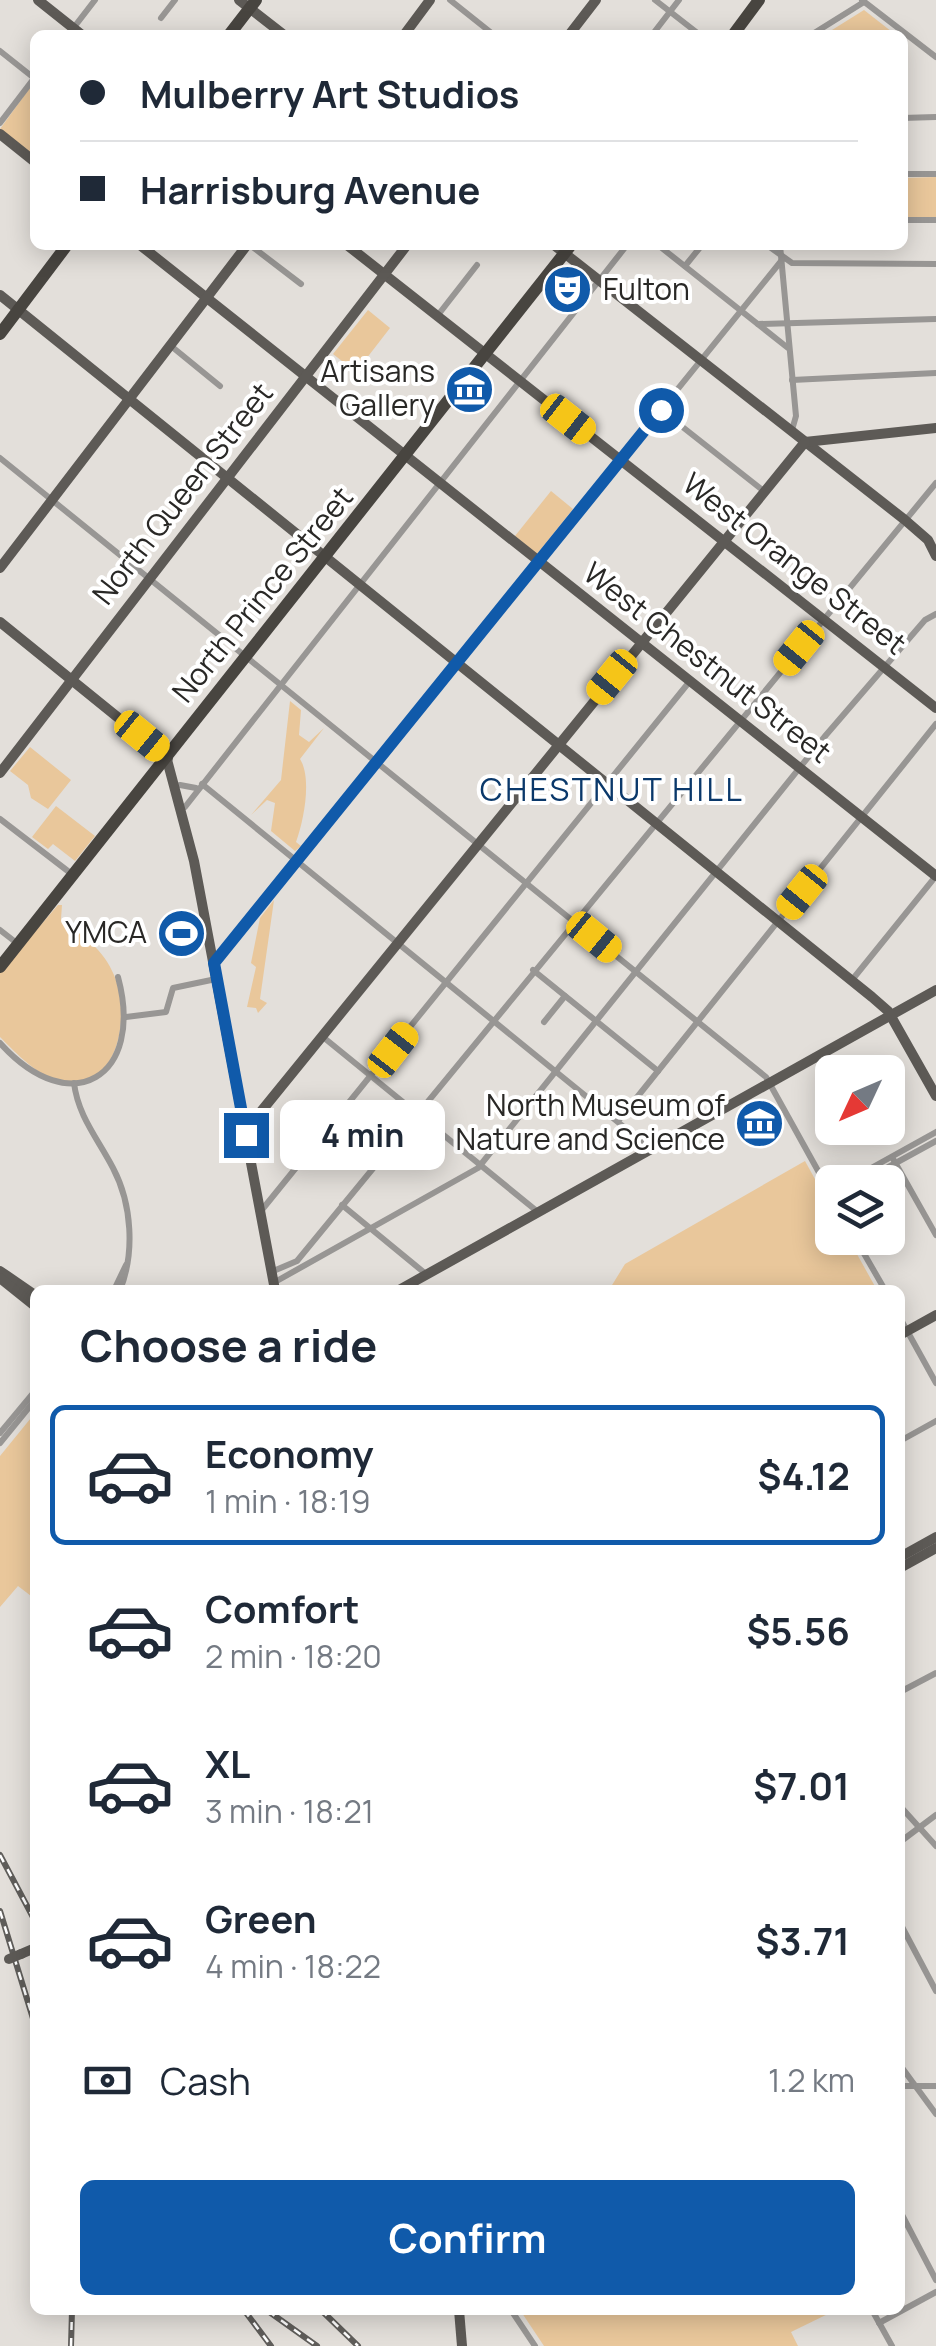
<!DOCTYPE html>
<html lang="en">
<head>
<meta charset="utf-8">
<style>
  :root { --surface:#fff; --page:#f2f2f3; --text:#1f2937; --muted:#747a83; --line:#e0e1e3; --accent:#105aaa }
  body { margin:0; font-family:Manrope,sans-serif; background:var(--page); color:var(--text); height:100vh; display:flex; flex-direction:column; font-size:38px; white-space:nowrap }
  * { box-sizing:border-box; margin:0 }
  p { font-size:32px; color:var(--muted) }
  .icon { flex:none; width:55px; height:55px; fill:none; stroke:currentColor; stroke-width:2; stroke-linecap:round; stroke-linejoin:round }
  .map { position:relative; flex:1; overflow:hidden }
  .panel { position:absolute; left:30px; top:1285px; width:875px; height:1030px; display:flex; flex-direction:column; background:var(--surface); border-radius:15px; box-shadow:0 5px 25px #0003 }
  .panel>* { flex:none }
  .guide { position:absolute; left:30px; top:30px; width:878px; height:220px; border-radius:15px; box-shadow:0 5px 25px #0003; display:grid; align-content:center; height:220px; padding:0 50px; background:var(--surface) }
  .needle { width:65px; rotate:226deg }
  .tools { position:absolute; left:815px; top:1055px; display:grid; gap:20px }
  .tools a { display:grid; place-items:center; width:90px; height:90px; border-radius:15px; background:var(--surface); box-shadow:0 5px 25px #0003; font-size:50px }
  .end { position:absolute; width:45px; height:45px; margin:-22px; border:12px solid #105aaa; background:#fff; box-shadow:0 0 0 5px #fff }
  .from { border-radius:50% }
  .bubble { position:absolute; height:70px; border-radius:15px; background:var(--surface); box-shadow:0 5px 25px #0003; font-size:32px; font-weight:700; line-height:70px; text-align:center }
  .car { position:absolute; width:30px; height:60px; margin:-30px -15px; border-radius:12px; box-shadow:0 0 8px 2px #0007; background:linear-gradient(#f5c518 24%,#345 0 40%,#f5c518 0 76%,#345 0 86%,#f5c518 0) }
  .guide b { display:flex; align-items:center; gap:35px; height:95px; font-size:38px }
  .guide b+b { border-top:2px solid var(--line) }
  .guide i { width:25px; height:25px; background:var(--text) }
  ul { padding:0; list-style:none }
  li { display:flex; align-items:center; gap:30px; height:140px; margin:0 20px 15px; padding:0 30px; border:5px solid transparent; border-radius:15px }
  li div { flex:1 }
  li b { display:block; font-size:38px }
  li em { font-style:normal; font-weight:700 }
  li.on { border-color:var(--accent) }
  li>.icon { width:90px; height:90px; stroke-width:1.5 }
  h2 { padding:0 50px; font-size:45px; line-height:120px }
  .pay { display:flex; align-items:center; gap:25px; height:110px; padding:0 50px; font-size:38px }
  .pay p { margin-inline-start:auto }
  .cta { display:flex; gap:20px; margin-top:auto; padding:20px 50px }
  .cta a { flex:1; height:115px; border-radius:15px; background:var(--accent); color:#fff; font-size:40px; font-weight:700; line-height:115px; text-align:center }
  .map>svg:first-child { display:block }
  .green { fill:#e9c79b }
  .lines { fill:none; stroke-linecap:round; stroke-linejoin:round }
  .minor { stroke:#989694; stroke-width:6 }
  .major { stroke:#5d5a56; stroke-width:10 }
  .highway { stroke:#484540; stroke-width:12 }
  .rail-casing { stroke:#5f5d5a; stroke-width:6 }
  .rail { stroke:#fff; stroke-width:2.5; stroke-dasharray:8; stroke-linecap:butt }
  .major-bridge { stroke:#5d5a56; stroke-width:10 }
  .route { stroke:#105aaa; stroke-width:12 }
  .labels { text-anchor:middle; stroke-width:8; stroke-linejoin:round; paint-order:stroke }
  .poi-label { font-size:30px; fill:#292826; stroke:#fff; text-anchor:end }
  .street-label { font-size:30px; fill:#292826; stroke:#fff }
  .neighbourhood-label { font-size:32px; letter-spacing:2.5px; fill:#0a386a; stroke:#fff }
</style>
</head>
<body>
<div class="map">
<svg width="936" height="2346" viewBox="0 0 936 2346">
  <rect width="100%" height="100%" fill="#e3dfda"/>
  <g class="green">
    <polygon points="864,10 896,35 824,35"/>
    <polygon points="34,82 35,83 35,156 0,129"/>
    <polygon points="936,177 936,218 903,217 902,178"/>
    <polygon points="368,310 390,328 356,372 333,354"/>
    <polygon points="551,491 573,509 537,554 515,536"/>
    <path d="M290 701 301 710 299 735 309 742 324 728 300 759C312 778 304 820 296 842L301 846 295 851 271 831 275 803 267 800 251 815 281 780Z"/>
    <polygon points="30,747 71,780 48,809 31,798 28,785 10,771"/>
    <polygon points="56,806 95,836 75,861 53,844 48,849 32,837"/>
    <polygon points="274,900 260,999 267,1003 258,1013 256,1008 247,1007 256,967 251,963 260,918"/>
    <path d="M58 905H62L61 919C82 934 104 950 114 975 133 1021 115 1104 49 1077 32 1070 13 1050 0 1037V972Z"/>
    <polygon points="805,1161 832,1210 832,1238 848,1238 877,1290 609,1290 625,1264"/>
    <polygon points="35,1413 35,1599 18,1586 0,1607 0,1456"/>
    <polygon points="520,2310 833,2310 834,2311 791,2332 798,2346 544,2346"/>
  </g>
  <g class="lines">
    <g class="minor">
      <polyline points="450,0 494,35"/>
      <polyline points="655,0 700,35"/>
      <polyline points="862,0 936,57"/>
      <polyline points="161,18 175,0"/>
      <polyline points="68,35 95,0"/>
      <polyline points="652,35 679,0"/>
      <polyline points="811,35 864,2"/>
      <polyline points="0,51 34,78"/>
      <polyline points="902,118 936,117"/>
      <polyline points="0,123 35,77"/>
      <polyline points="902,174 936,174"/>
      <polyline points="902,220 936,220"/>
      <polyline points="250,245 301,284"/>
      <polyline points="658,245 788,348"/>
      <polyline points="767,245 792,263 936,264"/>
      <polyline points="780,245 796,416 792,430"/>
      <polyline points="685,266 702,245"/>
      <polyline points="438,315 477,265"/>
      <polyline points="758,324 936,319"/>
      <polyline points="171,346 220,386"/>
      <polyline points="792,380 936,373"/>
      <polyline points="661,410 765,492"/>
      <polyline points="0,458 766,1077 832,1196"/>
      <polyline points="202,784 651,1149"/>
      <polyline points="180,785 196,788"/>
      <polyline points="185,807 627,245"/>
      <polyline points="0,819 73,875"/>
      <polyline points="0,930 18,944"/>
      <polyline points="214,963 782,260"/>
      <polyline points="533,970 658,1071"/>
      <polyline points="852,980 936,876"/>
      <polyline points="126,1017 166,1012 173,988 216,979"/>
      <polyline points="544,1022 565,996"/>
      <polyline points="323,1037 538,1212"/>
      <path d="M0 1043C71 1122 145 1077 118 977"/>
      <path d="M74 1083C78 1116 98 1139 113 1168 132 1204 135 1253 120 1290"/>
      <polyline points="618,1121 936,724"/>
      <polyline points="892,1157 936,1235"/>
      <polyline points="846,1182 936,1132"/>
      <polyline points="861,1182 936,1141"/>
      <polyline points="342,1205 426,1274"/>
      <polyline points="261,1211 690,681"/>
      <polyline points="855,1238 885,1290"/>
      <polyline points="271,1272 297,1261 936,483"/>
      <polyline points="275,1282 478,1168 826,735 925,620 936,614"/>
      <polyline points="114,1290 126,1265"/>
      <polyline points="900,1318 936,1383"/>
      <polyline points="0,1433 35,1391"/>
      <polyline points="900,1441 936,1421"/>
      <polyline points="0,1443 35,1400"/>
      <polyline points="900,1692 936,1673"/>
      <polyline points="900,1806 936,1846"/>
      <polyline points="900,1842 936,1815"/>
      <polyline points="900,1923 936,1991"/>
      <polyline points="900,2065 936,2114"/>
      <polyline points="900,2086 936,2086"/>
      <polyline points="900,2211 936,2280"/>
      <polyline points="511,2310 535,2346"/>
      <polyline points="872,2310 892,2346"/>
      <polyline points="879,2323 936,2292"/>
    </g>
    <g class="major">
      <polyline points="38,0 82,35"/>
      <polyline points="239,0 284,35"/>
      <polyline points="404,35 430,0"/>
      <polyline points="569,35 596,0"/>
      <polyline points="0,134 35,162"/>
      <polyline points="140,245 936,876"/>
      <polyline points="347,245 936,708"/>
      <polyline points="554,245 905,520 928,540 936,556"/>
      <polyline points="0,295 872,997 888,1011 936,1096"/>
      <polyline points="805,442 936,428"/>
      <polyline points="0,568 247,245"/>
      <polyline points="0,622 168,758"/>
      <polyline points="166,756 194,861 275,1290"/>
      <polyline points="0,773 407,245"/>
      <polyline points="243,1123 259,1114 805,442"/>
      <polyline points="0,1271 35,1295"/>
      <polyline points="0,1278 35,1306"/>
      <polyline points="399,1290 936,990"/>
      <polyline points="900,1335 936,1315"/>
      <polyline points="900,1557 936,1537"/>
      <polyline points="900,1568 936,1548"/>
      <polyline points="21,1954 35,1948"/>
      <polyline points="459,2310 462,2346"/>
    </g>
    <g class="highway">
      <polyline points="229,35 256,0"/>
      <polyline points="733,35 759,0"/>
      <polyline points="0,334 67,245"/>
      <polyline points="0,967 571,245"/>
    </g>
    <defs>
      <g id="rail">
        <polyline points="0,1855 35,1921"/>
        <polyline points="0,1911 35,2025"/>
        <polyline points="244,2310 271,2346"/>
        <polyline points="321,2310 358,2346"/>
        <polyline points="268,2311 317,2346"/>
        <polyline points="71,2346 72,2310"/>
      </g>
    </defs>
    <use href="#rail" class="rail-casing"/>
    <use href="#rail" class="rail"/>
    <polyline class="major-bridge" points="9,1959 21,1954"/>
  </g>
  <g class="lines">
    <polyline class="route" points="246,1135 214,963 661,410"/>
  </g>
  <defs>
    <symbol id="theatre-disc" viewBox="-11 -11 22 22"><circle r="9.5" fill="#105aaa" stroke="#fff"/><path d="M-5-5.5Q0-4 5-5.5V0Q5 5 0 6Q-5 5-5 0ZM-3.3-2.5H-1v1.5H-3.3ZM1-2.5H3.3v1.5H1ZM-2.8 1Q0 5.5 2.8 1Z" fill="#fff"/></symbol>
    <symbol id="museum-disc" viewBox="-11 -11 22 22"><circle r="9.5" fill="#105aaa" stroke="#fff"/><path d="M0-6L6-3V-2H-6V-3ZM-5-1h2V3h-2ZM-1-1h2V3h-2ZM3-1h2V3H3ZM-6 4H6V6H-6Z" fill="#fff"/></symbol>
    <symbol id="stadium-disc" viewBox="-11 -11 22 22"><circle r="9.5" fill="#105aaa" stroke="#fff"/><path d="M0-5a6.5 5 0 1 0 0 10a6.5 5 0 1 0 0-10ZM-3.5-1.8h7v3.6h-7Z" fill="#fff"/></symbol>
  </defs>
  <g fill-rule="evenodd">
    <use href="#theatre-disc" x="540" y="262" width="55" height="55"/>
    <use href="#museum-disc" x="442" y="362" width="55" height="55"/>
    <use href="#stadium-disc" x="154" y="906" width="55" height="55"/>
    <use href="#museum-disc" x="732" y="1096" width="55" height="55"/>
  </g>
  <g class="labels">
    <g class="poi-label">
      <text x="603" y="300" text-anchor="start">Fulton</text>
      <text x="435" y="382">Artisans<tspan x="435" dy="34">Gallery</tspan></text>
      <text x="147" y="943">YMCA</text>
      <text x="725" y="1116">North Museum of<tspan x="725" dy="34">Nature and Science</tspan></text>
    </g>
    <g class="street-label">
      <text transform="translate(183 494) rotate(-52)" y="10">North Queen Street</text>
      <text transform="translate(794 564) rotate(38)" y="10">West Orange Street</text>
      <text transform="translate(263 595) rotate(-51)" y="10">North Prince Street</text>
      <text transform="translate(707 663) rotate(38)" y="10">West Chestnut Street</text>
    </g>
    <g class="neighbourhood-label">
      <text x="612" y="801">CHESTNUT HILL</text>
    </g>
  </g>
</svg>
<div class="tools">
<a><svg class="needle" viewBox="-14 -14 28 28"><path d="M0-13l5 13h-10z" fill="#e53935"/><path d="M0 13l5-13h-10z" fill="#747a83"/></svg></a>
<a><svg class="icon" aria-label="layers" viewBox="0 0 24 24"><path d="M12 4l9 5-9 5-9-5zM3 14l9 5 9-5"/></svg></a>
</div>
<i class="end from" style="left:661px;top:410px"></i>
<i class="end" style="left:246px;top:1135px"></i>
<div class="bubble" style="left:280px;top:1100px;width:165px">4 min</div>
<i class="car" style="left:568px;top:419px;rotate:128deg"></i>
<i class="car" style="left:799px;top:648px;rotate:219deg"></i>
<i class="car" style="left:612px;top:677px;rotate:219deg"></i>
<i class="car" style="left:142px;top:736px;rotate:129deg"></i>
<i class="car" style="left:802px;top:892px;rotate:219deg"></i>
<i class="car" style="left:594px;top:937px;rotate:129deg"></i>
<i class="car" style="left:393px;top:1050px;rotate:38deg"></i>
<div class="guide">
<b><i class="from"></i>Mulberry Art Studios</b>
<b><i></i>Harrisburg Avenue</b>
</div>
<section class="panel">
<h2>Choose a ride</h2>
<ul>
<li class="on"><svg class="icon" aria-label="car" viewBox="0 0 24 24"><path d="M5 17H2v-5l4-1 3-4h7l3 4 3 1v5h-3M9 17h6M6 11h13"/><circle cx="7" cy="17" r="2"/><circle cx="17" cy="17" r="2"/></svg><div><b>Economy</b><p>1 min · 18:19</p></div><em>$4.12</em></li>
<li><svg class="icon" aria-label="car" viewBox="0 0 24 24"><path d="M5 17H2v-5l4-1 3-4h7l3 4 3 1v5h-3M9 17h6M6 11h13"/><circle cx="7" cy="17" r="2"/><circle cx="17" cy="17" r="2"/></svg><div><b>Comfort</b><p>2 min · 18:20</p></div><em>$5.56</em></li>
<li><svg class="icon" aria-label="car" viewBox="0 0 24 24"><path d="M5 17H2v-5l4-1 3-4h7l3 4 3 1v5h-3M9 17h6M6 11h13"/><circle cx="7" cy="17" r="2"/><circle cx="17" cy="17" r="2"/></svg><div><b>XL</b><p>3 min · 18:21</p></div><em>$7.01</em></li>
<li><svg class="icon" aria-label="car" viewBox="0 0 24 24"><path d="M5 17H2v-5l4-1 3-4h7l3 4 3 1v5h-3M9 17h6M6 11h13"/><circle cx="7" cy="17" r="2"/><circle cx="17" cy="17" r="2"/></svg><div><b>Green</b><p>4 min · 18:22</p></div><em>$3.71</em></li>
</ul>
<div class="pay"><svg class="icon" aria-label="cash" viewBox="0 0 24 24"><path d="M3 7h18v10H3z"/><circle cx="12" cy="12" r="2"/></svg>Cash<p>1.2 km</p></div>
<div class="cta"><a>Confirm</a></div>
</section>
</div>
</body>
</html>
